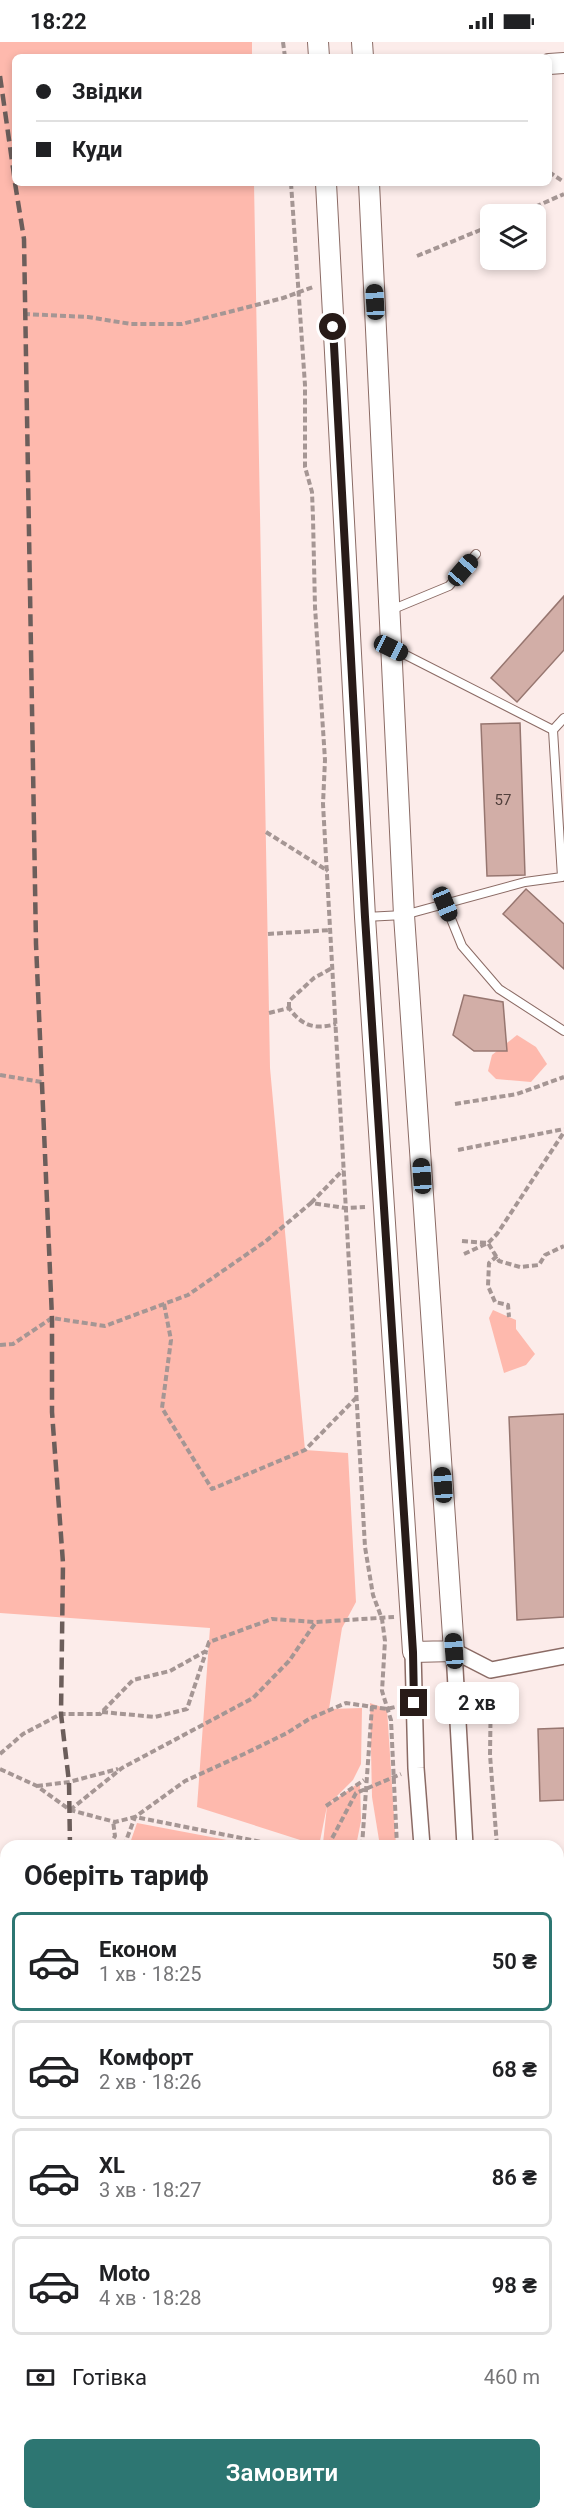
<!DOCTYPE html>
<html lang="uk">
<head>
<meta charset="utf-8">
<style>
  :root { --surface:#fff; --page:#f6f6f6; --text:#202124; --muted:#757577; --line:#e0e0e0; --accent:#2d7672 }
  body { margin:0; font-family:Roboto,sans-serif; background:var(--page); color:var(--text); height:100vh; display:flex; flex-direction:column; font-size:22px; white-space:nowrap }
  * { box-sizing:border-box; margin:0 }
  p { font-size:20px; color:var(--muted) }
  .icon { flex:none; width:33px; height:33px; fill:none; stroke:currentColor; stroke-width:2; stroke-linecap:round; stroke-linejoin:round }
  .map { position:relative; flex:1; overflow:hidden }
  .drawer { position:absolute; left:0px; top:1798px; width:564px; height:680px; display:flex; flex-direction:column; background:var(--surface); border-radius:18px 18px 0 0; box-shadow:0 3px 9px #0003 }
  .drawer>* { flex:none }
  .banner { position:absolute; left:12px; top:12px; width:540px; height:132px; border-radius:9px; box-shadow:0 3px 9px #0003; display:grid; align-content:center; height:132px; padding:0 24px; background:var(--surface) }
  .controls { position:absolute; left:480px; top:162px; display:grid; gap:12px }
  .controls a { display:grid; place-items:center; width:66px; height:66px; border-radius:9px; background:var(--surface); box-shadow:0 3px 9px #0003; font-size:30px }
  .end { position:absolute; width:27px; height:27px; margin:-14px; border:8px solid #281b18; background:#fff; box-shadow:0 0 0 3px #fff }
  .from { border-radius:50% }
  .bubble { position:absolute; height:42px; border-radius:9px; background:var(--surface); box-shadow:0 3px 9px #0003; font-size:20px; font-weight:600; line-height:42px; text-align:center }
  .car { position:absolute; width:18px; height:36px; margin:-18px -9px; border-radius:8px; box-shadow:0 0 4px 2px #0007; background:linear-gradient(#222 24%,#8ab4d8 0 40%,#222 0 76%,#8ab4d8 0 86%,#222 0) }
  .banner b { display:flex; align-items:center; gap:21px; height:57px; font-size:22px }
  .banner b+b { border-top:2px solid var(--line) }
  .banner i { width:15px; height:15px; background:var(--text) }
  ul { padding:0; list-style:none }
  li { display:flex; align-items:center; gap:18px; height:99px; margin:0 12px 9px; padding:0 12px; border:3px solid var(--line); border-radius:9px }
  li div { flex:1 }
  li b { display:block; font-size:22px }
  li em { font-style:normal; font-weight:600 }
  li.selected { border-color:var(--accent) }
  li>.icon { width:54px; height:54px; stroke-width:1.5 }
  h2 { padding:0 24px; font-size:27px; line-height:72px }
  .pay { display:flex; align-items:center; gap:15px; height:66px; padding:0 24px; font-size:22px }
  .pay p { margin-inline-start:auto }
  .primary-button { display:flex; gap:12px; margin-top:auto; padding:12px 24px }
  .primary-button a { flex:1; height:69px; border-radius:9px; background:var(--accent); color:#fff; font-size:24px; font-weight:600; line-height:69px; text-align:center }
  .status { display:flex; justify-content:space-between; align-items:center; height:42px; padding:0 30px; background:var(--surface); direction:ltr }
  .status svg { height:16px; fill:currentColor }
  .map>svg:first-child { display:block }
  .green { fill:#feb9ad }
  .building { fill:#d2aea7; stroke:#977670; stroke-width:1.5 }
  .lines { fill:none; stroke-linecap:round; stroke-linejoin:round }
  .service-casing { stroke:#8b6b65; stroke-width:10 }
  .minor-casing { stroke:#8b6b65; stroke-width:18 }
  .tertiary-casing { stroke:#8b6b65; stroke-width:22 }
  .path { stroke:#a59694; stroke-width:4; stroke-dasharray:6 3; stroke-linecap:butt }
  .service { stroke:#fff; stroke-width:8 }
  .minor { stroke:#fff; stroke-width:15 }
  .tertiary { stroke:#fff; stroke-width:20 }
  .rail { stroke:#6c5e5b; stroke-width:4.5; stroke-dasharray:12 6; stroke-linecap:butt }
  .route { stroke:#281b18; stroke-width:8 }
  .labels { text-anchor:middle; stroke-width:4.5; stroke-linejoin:round; paint-order:stroke }
  .number-label { font-size:15px; fill:#52403c }
</style>
</head>
<body>
<div class="status"><b>18:22</b><svg viewBox="0 0 49 12"><path d="M0 12V9h3v3zM5 12V6h3v6zM10 12V3h3v9zM15 12V0h3v12zM26 1h20v11H26zM47 4h2v5h-2z"/></svg></div>
<div class="map">
<svg width="564" height="2477" viewBox="0 0 564 2477">
  <rect width="100%" height="100%" fill="#fcecea"/>
  <g class="green">
    <polygon points="0,0 252,0 252,15 15,15 15,141 254,141 270,1026 305,1408 348,1411 356,1560 342,1586 329,1667 362,1666 361,1722 353,1738 330,1761 360,1740 361,1779 356,1804 325,1804 323,1801 327,1764 319,1804 197,1765 210,1586 0,1571"/>
    <polygon points="517,993 536,1005 547,1022 531,1040 496,1037 488,1029 492,1013"/>
    <polygon points="493,1268 516,1278 516,1287 535,1312 526,1323 504,1331 489,1276"/>
    <polygon points="370,1661 387,1667 396,1804 380,1804 372,1755"/>
    <polygon points="137,1781 258,1804 261,1804 129,1804"/>
    <polygon points="6,2172 6,2472 25,2472 25,2477 0,2477 0,2208"/>
    <polygon points="189,2472 401,2472 405,2477 190,2477"/>
  </g>
  <g class="building">
    <polygon points="564,554 564,608 517,660 491,636"/>
    <polygon points="520,681 525,833 487,834 481,682"/>
    <polygon points="526,847 564,882 564,927 503,872"/>
    <polygon points="464,953 503,960 507,1009 474,1009 453,993"/>
    <polygon points="564,1372 564,1575 517,1578 509,1375"/>
    <polygon points="564,1686 564,1758 540,1759 538,1687"/>
  </g>
  <g class="lines">
    <defs>
      <g id="service">
        <polyline points="391,568 449,544 476,512"/>
        <polyline points="394,607 553,688"/>
        <polyline points="445,862 462,904 499,947 564,989"/>
        <polyline points="365,875 404,873 525,840 562,835 553,688 564,676"/>
      </g>
      <g id="minor">
        <polyline points="454,1609 465,1804"/>
        <polyline points="454,1609 491,1628 564,1614"/>
        <polyline points="413,1610 416,1726 422,1804"/>
        <polyline points="558,2196 564,2207"/>
      </g>
      <g id="tertiary">
        <polyline points="318,0 319,15"/>
        <polyline points="362,0 363,15"/>
        <polyline points="549,22 564,21"/>
        <polyline points="326,141 365,875 413,1610 454,1609 404,873 369,141"/>
      </g>
    </defs>
    <use href="#service" class="service-casing"/>
    <use href="#minor" class="minor-casing"/>
    <use href="#tertiary" class="tertiary-casing"/>
    <g class="path">
      <polyline points="283,0 285,15"/>
      <polyline points="549,130 564,140"/>
      <polyline points="291,141 305,343 305,425 312,450 313,476 315,565 325,718 323,762 365,1505 373,1553 382,1577 385,1599 382,1649 391,1678 397,1804"/>
      <polyline points="519,172 564,152"/>
      <polyline points="417,214 490,184"/>
      <polyline points="24,272 88,275 131,282 182,282 283,256 313,245"/>
      <polyline points="266,790 328,829"/>
      <polyline points="268,892 331,888"/>
      <polyline points="289,966 289,959 314,936 332,926"/>
      <path d="M269 971 289 966C302 984 315 988 336 982"/>
      <polyline points="0,1033 42,1040"/>
      <polyline points="455,1062 517,1052 564,1035"/>
      <polyline points="458,1108 564,1087"/>
      <polyline points="311,1161 343,1128"/>
      <polyline points="462,1199 488,1201 499,1219 520,1225 539,1223 545,1213 564,1204"/>
      <polyline points="464,1212 488,1201 497,1192 564,1090"/>
      <polyline points="497,1214 489,1221 488,1244 495,1260 508,1263 509,1275"/>
      <polyline points="164,1262 171,1298 162,1366 212,1447 305,1408 356,1356"/>
      <polyline points="0,1303 13,1302 52,1276 105,1284 188,1253 266,1199 311,1161 346,1166 365,1165"/>
      <polyline points="491,1644 490,1713 497,1804"/>
      <polyline points="102,1670 155,1675 187,1667 206,1610"/>
      <polyline points="0,1712 23,1692 61,1672 100,1672 133,1638 170,1629 206,1609 209,1600 272,1577 315,1580"/>
      <polyline points="0,1727 37,1744 70,1768 115,1780 135,1775 282,1804"/>
      <polyline points="37,1744 69,1740 118,1727"/>
      <polyline points="326,1764 364,1738"/>
      <polyline points="70,1768 122,1726 253,1656 289,1619 316,1580 394,1575"/>
      <polyline points="109,1804 115,1794 113,1779"/>
      <polyline points="124,1804 135,1775 185,1739 244,1712 287,1691 309,1677 346,1661 387,1667 399,1664"/>
      <polyline points="328,1804 356,1751 401,1732"/>
      <polyline points="362,1804 372,1664"/>
      <polyline points="0,1828 6,1825"/>
      <polyline points="558,2020 564,2012"/>
      <polyline points="6,2026 4,2052 6,2055"/>
      <polyline points="558,2030 564,2055"/>
      <polyline points="558,2088 564,2070"/>
      <polyline points="558,2107 564,2120"/>
      <polyline points="96,2472 96,2477"/>
      <polyline points="171,2472 172,2477"/>
    </g>
    <use href="#service" class="service"/>
    <use href="#minor" class="minor"/>
    <use href="#tertiary" class="tertiary"/>
    <g class="rail">
      <polyline points="0,34 15,140"/>
      <polyline points="15,141 24,197 36,902 52,1276 52,1370 63,1521 61,1672 69,1740 70,1804"/>
      <polyline points="133,2472 133,2477"/>
    </g>
  </g>
  <g class="lines">
    <polyline class="route" points="333,285 365,875 413,1610 414,1661"/>
  </g>
  <g class="labels">
    <g class="number-label">
      <text x="503" y="763">57</text>
    </g>
  </g>
</svg>
<div class="controls">
<a><svg class="icon" aria-label="layers" viewBox="0 0 24 24"><path d="M12 4l9 5-9 5-9-5zM3 14l9 5 9-5"/></svg></a>
</div>
<i class="end from" style="left:333px;top:285px"></i>
<i class="end" style="left:414px;top:1661px"></i>
<div class="bubble" style="left:435px;top:1640px;width:84px">2 хв</div>
<i class="car" style="left:375px;top:260px;rotate:357deg"></i>
<i class="car" style="left:463px;top:528px;rotate:41deg"></i>
<i class="car" style="left:391px;top:606px;rotate:116deg"></i>
<i class="car" style="left:445px;top:862px;rotate:158deg"></i>
<i class="car" style="left:422px;top:1134px;rotate:356deg"></i>
<i class="car" style="left:443px;top:1443px;rotate:356deg"></i>
<i class="car" style="left:454px;top:1609px;rotate:356deg"></i>
<div class="banner">
<b><i class="from"></i>Звідки</b>
<b><i></i>Куди</b>
</div>
<section class="drawer">
<h2>Оберіть тариф</h2>
<ul>
<li class="selected"><svg class="icon" aria-label="car" viewBox="0 0 24 24"><path d="M5 17H2v-5l4-1 3-4h7l3 4 3 1v5h-3M9 17h6M6 11h13"/><circle cx="7" cy="17" r="2"/><circle cx="17" cy="17" r="2"/></svg><div><b>Економ</b><p>1 хв · 18:25</p></div><em>50 ₴</em></li>
<li><svg class="icon" aria-label="car" viewBox="0 0 24 24"><path d="M5 17H2v-5l4-1 3-4h7l3 4 3 1v5h-3M9 17h6M6 11h13"/><circle cx="7" cy="17" r="2"/><circle cx="17" cy="17" r="2"/></svg><div><b>Комфорт</b><p>2 хв · 18:26</p></div><em>68 ₴</em></li>
<li><svg class="icon" aria-label="car" viewBox="0 0 24 24"><path d="M5 17H2v-5l4-1 3-4h7l3 4 3 1v5h-3M9 17h6M6 11h13"/><circle cx="7" cy="17" r="2"/><circle cx="17" cy="17" r="2"/></svg><div><b>XL</b><p>3 хв · 18:27</p></div><em>86 ₴</em></li>
<li><svg class="icon" aria-label="car" viewBox="0 0 24 24"><path d="M5 17H2v-5l4-1 3-4h7l3 4 3 1v5h-3M9 17h6M6 11h13"/><circle cx="7" cy="17" r="2"/><circle cx="17" cy="17" r="2"/></svg><div><b>Moto</b><p>4 хв · 18:28</p></div><em>98 ₴</em></li>
</ul>
<div class="pay"><svg class="icon" aria-label="cash" viewBox="0 0 24 24"><path d="M3 7h18v10H3z"/><circle cx="12" cy="12" r="2"/></svg>Готівка<p>460 m</p></div>
<div class="primary-button"><a>Замовити</a></div>
</section>
</div>
</body>
</html>
